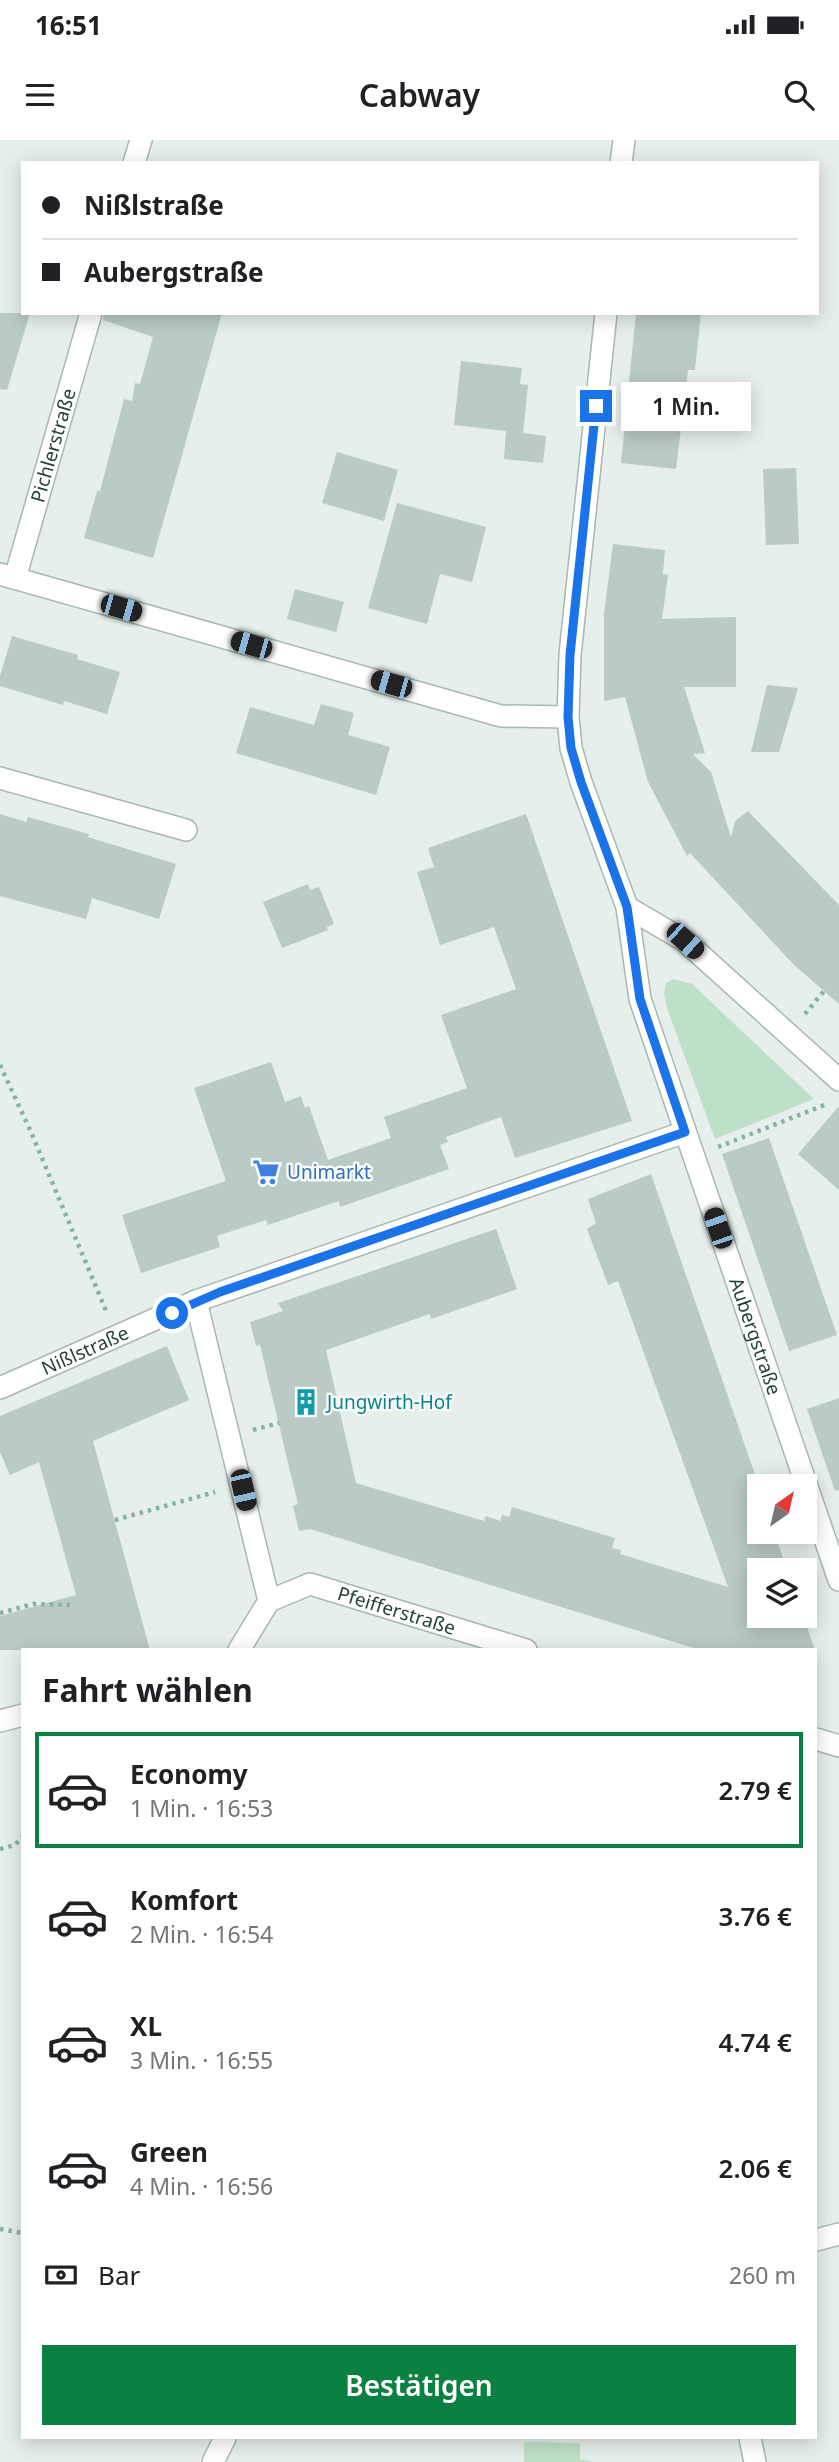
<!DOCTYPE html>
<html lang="de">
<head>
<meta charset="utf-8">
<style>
  :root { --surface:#fff; --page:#f2f2f2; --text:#202124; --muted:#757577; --line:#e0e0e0; --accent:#0b8043 }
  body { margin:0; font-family:"Noto Sans",sans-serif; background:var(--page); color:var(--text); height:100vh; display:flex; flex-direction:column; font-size:26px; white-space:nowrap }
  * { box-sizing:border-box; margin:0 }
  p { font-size:23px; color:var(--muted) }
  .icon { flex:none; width:38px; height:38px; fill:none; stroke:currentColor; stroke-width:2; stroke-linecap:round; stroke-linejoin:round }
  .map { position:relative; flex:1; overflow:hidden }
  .sheet { position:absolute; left:21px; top:1508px; width:796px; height:791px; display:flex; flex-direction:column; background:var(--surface); border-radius:0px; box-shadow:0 4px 18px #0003 }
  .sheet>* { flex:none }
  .hud { position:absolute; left:21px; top:21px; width:798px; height:154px; border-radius:0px; box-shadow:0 4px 18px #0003; display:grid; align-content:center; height:154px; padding:0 21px; background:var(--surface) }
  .needle { width:46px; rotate:34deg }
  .tools { position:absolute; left:747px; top:1334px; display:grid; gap:14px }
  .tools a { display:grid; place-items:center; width:70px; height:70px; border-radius:0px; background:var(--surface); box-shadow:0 4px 18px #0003; font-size:35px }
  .end { position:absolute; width:32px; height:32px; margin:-16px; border:9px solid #1a73e8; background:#fff; box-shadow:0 0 0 4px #fff }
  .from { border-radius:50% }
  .bubble { position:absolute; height:49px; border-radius:0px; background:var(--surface); box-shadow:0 4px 18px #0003; font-size:23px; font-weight:600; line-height:49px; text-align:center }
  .car { position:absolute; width:21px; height:42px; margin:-21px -10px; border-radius:9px; box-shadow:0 0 5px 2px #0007; background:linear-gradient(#222 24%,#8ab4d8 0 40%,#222 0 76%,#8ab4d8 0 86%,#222 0) }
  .hud b { display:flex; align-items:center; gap:24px; height:66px; font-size:26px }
  .hud b+b { border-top:2px solid var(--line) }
  .hud i { width:18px; height:18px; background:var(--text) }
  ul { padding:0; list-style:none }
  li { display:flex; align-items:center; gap:21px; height:116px; margin:0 14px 10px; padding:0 7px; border:4px solid transparent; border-radius:0px }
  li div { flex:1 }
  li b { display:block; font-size:26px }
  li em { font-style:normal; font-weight:600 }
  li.active { border-color:var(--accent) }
  li>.icon { width:63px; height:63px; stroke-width:1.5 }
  h2 { padding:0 21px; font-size:32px; line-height:84px }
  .pay { display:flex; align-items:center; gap:18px; height:77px; padding:0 21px; font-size:26px }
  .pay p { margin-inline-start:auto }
  .primary-button { display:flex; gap:14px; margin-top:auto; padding:14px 21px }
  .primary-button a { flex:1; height:80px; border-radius:0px; background:var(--accent); color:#fff; font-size:28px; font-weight:600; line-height:80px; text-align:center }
  .status { display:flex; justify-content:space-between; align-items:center; height:49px; padding:0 35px; background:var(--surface); direction:ltr }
  .status svg { height:19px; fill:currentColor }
  header { display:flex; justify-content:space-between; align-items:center; height:91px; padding:0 21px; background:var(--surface); font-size:32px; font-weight:600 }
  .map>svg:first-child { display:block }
  .green { fill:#bfe0c8 }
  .building { fill:#bbcac4 }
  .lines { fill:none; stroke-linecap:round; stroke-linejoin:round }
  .minor-casing { stroke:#a8b8b2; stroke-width:24 }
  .path { stroke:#86b3a5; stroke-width:4.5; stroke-dasharray:3.5 5; stroke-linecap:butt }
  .minor { stroke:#fff; stroke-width:21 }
  .route { stroke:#1a73e8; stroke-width:9 }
  .labels { text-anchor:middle; stroke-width:5; stroke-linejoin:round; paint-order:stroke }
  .street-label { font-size:19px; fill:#24423a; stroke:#f7fbf9 }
  .shop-label { font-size:19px; fill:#366cbe; stroke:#f7fbf9; text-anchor:start }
  .culture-label { font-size:19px; fill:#0d838f; stroke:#f7fbf9; text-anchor:start }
</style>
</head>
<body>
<div class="status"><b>16:51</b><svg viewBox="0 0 49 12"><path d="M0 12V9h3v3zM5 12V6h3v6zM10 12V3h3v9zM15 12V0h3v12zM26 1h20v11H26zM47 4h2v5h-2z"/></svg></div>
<header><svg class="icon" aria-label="menu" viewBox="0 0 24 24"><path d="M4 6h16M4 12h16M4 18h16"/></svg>Cabway<svg class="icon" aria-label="search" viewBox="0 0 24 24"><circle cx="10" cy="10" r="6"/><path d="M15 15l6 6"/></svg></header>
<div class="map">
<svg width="839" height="2322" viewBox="0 0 839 2322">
  <rect width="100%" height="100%" fill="#e6efeb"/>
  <g class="green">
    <polygon points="674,839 692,844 814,959 715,999 667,868 664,853 666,843"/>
    <polygon points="524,2302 580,2303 580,2319 593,2322 524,2322"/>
  </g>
  <g class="building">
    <polygon points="0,173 30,173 7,250 0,249"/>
    <polygon points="104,173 222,173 153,418 84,398 97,351 100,351 124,259 132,261 135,243 140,244 153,197 103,180"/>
    <polygon points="636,173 701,173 695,230 688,230 676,329 621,323"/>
    <polygon points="461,221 522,228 520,244 528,245 523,293 546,296 543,323 504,319 506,291 454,285"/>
    <polygon points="337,312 398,330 384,381 322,363"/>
    <polygon points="796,328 799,404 766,405 763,329"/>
    <polygon points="397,363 486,387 472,442 440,434 427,484 368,468"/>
    <polygon points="613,404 665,410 663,434 668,435 662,479 736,477 736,547 684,547 705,613 693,614 711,632 731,697 735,681 748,671 839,765 839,864 793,824 690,713 687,716 648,642 625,557 604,561 604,474"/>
    <polygon points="295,449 344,462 336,492 287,479"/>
    <polygon points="12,496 78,515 77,519 120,532 107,574 64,561 63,565 0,546 0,536"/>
    <polygon points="767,545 798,548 779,612 751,612"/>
    <polygon points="321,564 354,573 348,595 390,607 376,655 236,613 250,567 314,585"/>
    <polygon points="0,674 26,682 28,677 89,694 88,697 176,724 159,779 92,758 86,779 0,756"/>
    <polygon points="526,674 632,981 515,1018 501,977 446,997 448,1002 440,1005 449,1029 340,1067 339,1061 268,1085 266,1080 217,1096 220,1107 141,1133 122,1075 226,1041 194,948 271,922 285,962 301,956 305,968 309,966 328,1020 391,998 384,977 467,948 441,875 516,849 494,787 440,805 417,732 434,727 428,708"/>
    <polygon points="308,744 310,750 319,747 334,784 327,787 328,790 282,808 263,762"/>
    <polygon points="839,966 839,1050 798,1014"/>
    <polygon points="769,998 837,1195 789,1211 722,1014"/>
    <polygon points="651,1034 760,1349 760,1391 774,1391 787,1430 760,1430 760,1475 803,1475 815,1510 700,1510 310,1389 299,1391 293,1366 298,1364 290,1331 260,1205 256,1206 250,1182 283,1171 278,1163 496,1089 517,1149 431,1179 430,1174 326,1210 356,1343 484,1381 486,1376 500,1381 502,1375 509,1377 512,1367 615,1398 612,1408 621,1410 620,1414 728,1447 618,1141 608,1145 587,1089 596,1083 588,1059"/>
    <polygon points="167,1206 189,1260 93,1301 150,1510 0,1510 0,1476 76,1455 39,1322 10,1335 0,1312 0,1276"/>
    <polygon points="839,1258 839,1350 835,1351 807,1269"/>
  </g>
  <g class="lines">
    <defs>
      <g id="minor">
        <polyline points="134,23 141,0"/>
        <polyline points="621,23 624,0"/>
        <path id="s1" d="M606 173 570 515 568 577 571 608 581 642 627 767 640 859 839 1440"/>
        <polyline points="0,434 501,576 568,577"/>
        <path id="s2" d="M15 438 91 173"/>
        <polyline points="0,638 186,690"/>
        <polyline points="627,767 685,801 839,940"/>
        <polyline points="196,1161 269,1461 239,1510"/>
        <path id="s3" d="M0 1248 196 1161 685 992"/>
        <path id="s4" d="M269 1461 310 1444 526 1510"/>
        <polyline points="0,1581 23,1575"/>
        <polyline points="816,1599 839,1606"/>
        <polyline points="816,2100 839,2094"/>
        <polyline points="750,2298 755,2322"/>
        <polyline points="213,2322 225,2298"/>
      </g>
    </defs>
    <use href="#minor" class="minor-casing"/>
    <g class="path">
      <polyline points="805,874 824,851"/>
      <polyline points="0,925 31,992 107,1173"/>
      <polyline points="718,1007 827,964"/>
      <polyline points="253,1290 279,1283"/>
      <polyline points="115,1380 215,1352"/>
      <polyline points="0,1473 33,1464 70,1465"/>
      <polyline points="0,1709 15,1705 23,1696"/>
      <polyline points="0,2089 23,2093"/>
    </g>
    <use href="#minor" class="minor"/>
  </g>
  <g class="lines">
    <polyline class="route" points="172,1173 220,1152 685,992 640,859 627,767 581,642 571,608 568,577 570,515 596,266"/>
  </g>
  <defs>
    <symbol id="supermarket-bare" viewBox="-9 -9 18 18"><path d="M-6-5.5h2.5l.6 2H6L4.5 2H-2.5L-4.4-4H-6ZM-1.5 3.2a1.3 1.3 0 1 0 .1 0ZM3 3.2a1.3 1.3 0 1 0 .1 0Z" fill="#3f7fe0" stroke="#f7fbf9" stroke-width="2.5" paint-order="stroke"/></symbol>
    <symbol id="building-bare" viewBox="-9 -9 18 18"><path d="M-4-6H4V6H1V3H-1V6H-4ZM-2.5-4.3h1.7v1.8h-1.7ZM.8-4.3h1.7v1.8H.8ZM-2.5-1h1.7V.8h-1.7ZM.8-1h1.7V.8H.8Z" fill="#0f9aa8" stroke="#f7fbf9" stroke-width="2.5" paint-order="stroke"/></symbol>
  </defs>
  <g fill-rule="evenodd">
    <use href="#supermarket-bare" x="247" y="1013" width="38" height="38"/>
    <use href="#building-bare" x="287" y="1243" width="38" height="38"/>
  </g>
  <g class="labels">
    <g class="street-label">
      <text dy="7" stroke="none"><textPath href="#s2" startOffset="138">Pichlerstraße</textPath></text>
      <text dy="7" stroke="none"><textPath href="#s1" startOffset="1055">Aubergstraße</textPath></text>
      <text dy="7" stroke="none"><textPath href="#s3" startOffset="93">Nißlstraße</textPath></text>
      <text dy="7" stroke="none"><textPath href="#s4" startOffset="135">Pfeifferstraße</textPath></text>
    </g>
    <g class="shop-label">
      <text x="287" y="1039">Unimarkt</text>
    </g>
    <g class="culture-label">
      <text x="327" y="1269">Jungwirth-Hof</text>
    </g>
  </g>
</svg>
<div class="tools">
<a><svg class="needle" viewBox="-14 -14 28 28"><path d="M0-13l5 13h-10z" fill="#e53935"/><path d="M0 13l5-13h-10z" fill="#757577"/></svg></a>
<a><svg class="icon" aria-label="layers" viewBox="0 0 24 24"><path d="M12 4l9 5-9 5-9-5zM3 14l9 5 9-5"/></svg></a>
</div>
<i class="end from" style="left:172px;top:1173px"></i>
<i class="end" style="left:596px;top:266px"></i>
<div class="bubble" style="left:621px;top:242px;width:130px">1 Min.</div>
<i class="car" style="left:121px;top:468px;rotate:106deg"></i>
<i class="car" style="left:251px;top:505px;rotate:286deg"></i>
<i class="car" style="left:391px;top:544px;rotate:286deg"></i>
<i class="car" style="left:685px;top:801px;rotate:132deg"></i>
<i class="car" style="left:718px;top:1088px;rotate:341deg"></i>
<i class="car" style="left:243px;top:1350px;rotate:167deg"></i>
<div class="hud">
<b><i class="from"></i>Nißlstraße</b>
<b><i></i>Aubergstraße</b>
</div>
<section class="sheet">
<h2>Fahrt wählen</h2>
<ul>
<li class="active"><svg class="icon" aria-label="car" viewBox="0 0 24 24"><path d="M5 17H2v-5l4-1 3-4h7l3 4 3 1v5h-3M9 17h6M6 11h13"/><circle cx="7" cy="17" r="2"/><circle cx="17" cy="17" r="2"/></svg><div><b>Economy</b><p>1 Min. · 16:53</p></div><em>2.79 €</em></li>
<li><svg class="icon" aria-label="car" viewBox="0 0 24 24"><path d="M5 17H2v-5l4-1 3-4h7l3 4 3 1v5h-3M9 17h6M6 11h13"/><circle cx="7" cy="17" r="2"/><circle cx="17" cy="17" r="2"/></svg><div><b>Komfort</b><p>2 Min. · 16:54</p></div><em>3.76 €</em></li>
<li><svg class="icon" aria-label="car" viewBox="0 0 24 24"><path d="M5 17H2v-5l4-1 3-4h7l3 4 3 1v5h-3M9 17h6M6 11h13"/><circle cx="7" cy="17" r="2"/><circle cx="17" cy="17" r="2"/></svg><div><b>XL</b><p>3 Min. · 16:55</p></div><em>4.74 €</em></li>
<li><svg class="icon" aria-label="car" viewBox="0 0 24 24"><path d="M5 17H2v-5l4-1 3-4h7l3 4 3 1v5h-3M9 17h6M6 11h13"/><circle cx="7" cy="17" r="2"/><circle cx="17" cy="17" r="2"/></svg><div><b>Green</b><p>4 Min. · 16:56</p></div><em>2.06 €</em></li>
</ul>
<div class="pay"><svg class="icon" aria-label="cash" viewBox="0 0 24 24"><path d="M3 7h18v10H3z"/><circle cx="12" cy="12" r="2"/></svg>Bar<p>260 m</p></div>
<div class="primary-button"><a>Bestätigen</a></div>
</section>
</div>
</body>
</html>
